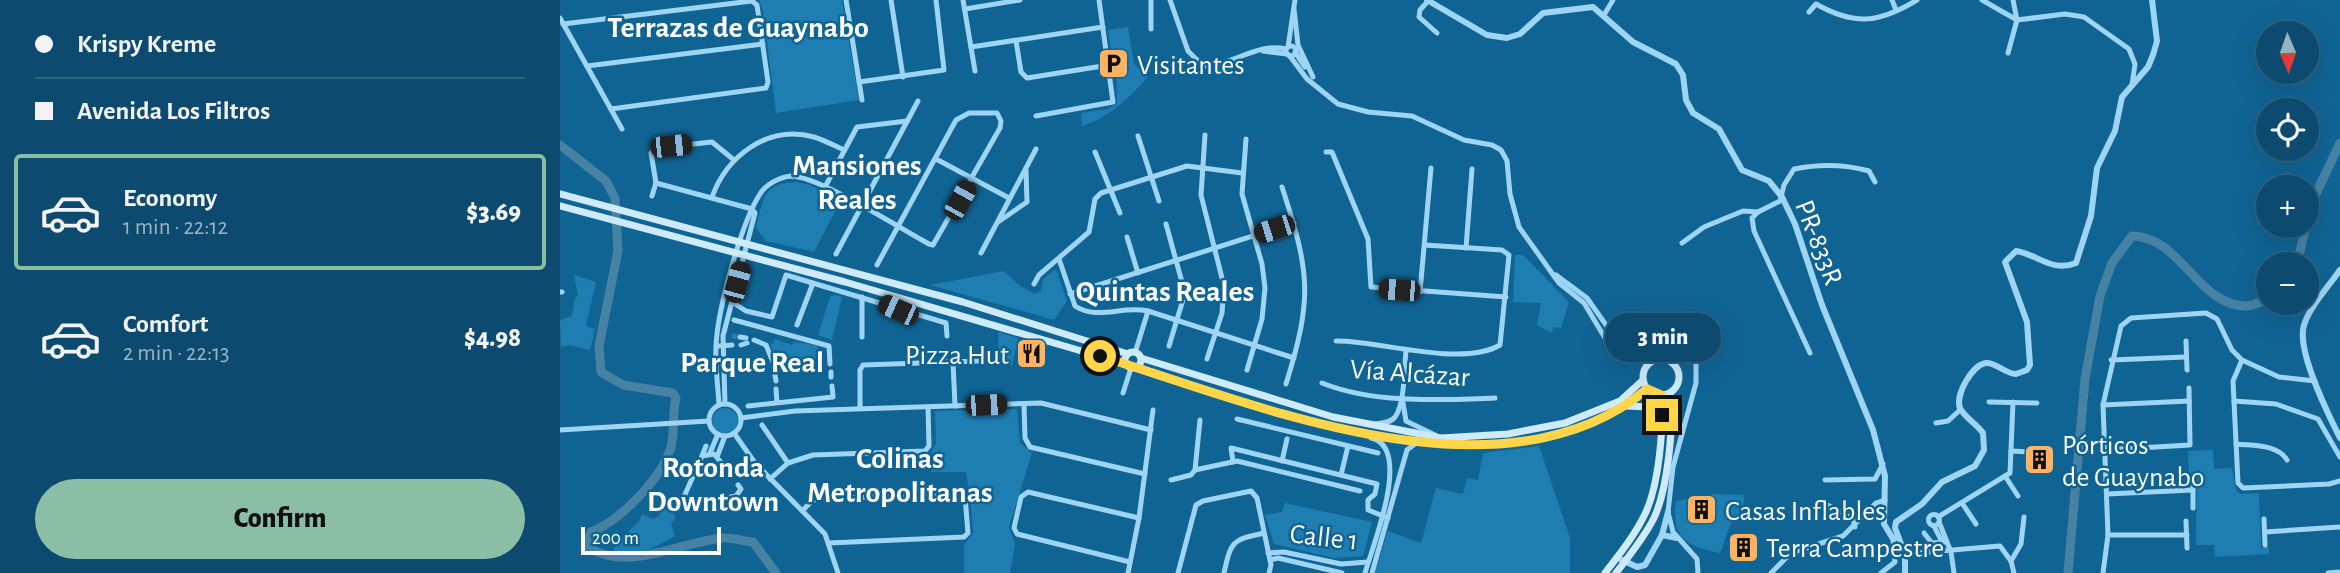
<!DOCTYPE html>
<html lang="en">
<head>
<meta charset="utf-8">
<style>
  :root { --surface:#0c4b6f; --page:#1a5577; --text:#f1f3f6; --muted:#9ab3c3; --line:#2c6382; --accent:#8abfa5 }
  body { margin:0; font-family:"Alegreya Sans",sans-serif; background:var(--page); color:var(--text); height:100vh; display:flex; flex-direction:column; font-size:26px; white-space:nowrap }
  * { box-sizing:border-box; margin:0 }
  p { font-size:23px; color:var(--muted) }
  .icon { flex:none; width:38px; height:38px; fill:none; stroke:currentColor; stroke-width:2; stroke-linecap:round; stroke-linejoin:round }
  .map { position:relative; flex:1; overflow:hidden }
  .sheet { display:flex; flex-direction:column; background:var(--surface); width:560px }
  .sheet>* { flex:none }
  .top-card { display:grid; align-content:center; height:154px; padding:0 35px; background:var(--surface) }
  .needle { width:46px; rotate:178deg }
  .controls { position:absolute; left:1696px; top:21px; display:grid; gap:14px }
  .controls a { display:grid; place-items:center; width:63px; height:63px; border-radius:50%; background:var(--surface); box-shadow:0 7px 28px #0002,0 0 0 2px var(--line); font-size:35px }
  .scale { position:absolute; left:21px; bottom:18px; width:140px; box-sizing:border-box; padding-left:7px; border:4px solid #fff; border-top:0; font-size:19px; line-height:24px; white-space:nowrap; color:#fff; -webkit-text-stroke:5px #106494; paint-order:stroke }
  .end { position:absolute; width:32px; height:32px; margin:-16px; border:9px solid #ffd54a; background:#111; box-shadow:0 0 0 4px #111 }
  .from { border-radius:50% }
  .bubble { position:absolute; height:49px; border-radius:24px; background:var(--surface); box-shadow:0 7px 28px #0002,0 0 0 2px var(--line); font-size:23px; font-weight:800; line-height:49px; text-align:center }
  .car { position:absolute; width:21px; height:42px; margin:-21px -10px; border-radius:9px; box-shadow:0 0 5px 2px #0007; background:linear-gradient(#222 24%,#8ab4d8 0 40%,#222 0 76%,#8ab4d8 0 86%,#222 0) }
  .top-card b { display:flex; align-items:center; gap:24px; height:66px; font-size:26px }
  .top-card b+b { border-top:2px solid var(--line) }
  .top-card i { width:18px; height:18px; background:var(--text) }
  ul { padding:0; list-style:none }
  li { display:flex; align-items:center; gap:21px; height:116px; margin:0 14px 10px; padding:0 21px; border:4px solid transparent; border-radius:7px }
  li div { flex:1 }
  li b { display:block; font-size:26px }
  li em { font-style:normal; font-weight:800 }
  li.active { border-color:var(--accent) }
  li>.icon { width:63px; height:63px; stroke-width:1.5 }
  .button { display:flex; gap:14px; margin-top:auto; padding:14px 35px }
  .button a { flex:1; height:80px; border-radius:42px; background:var(--accent); color:#111; font-size:28px; font-weight:800; line-height:80px; text-align:center }
  main { display:flex; flex:1; min-height:0 }
  .map>svg:first-child { display:block }
  .green { fill:#1e7eb2 }
  .lines { fill:none; stroke-linecap:round; stroke-linejoin:round }
  .river { stroke:#4682a4; stroke-width:9 }
  .minor-tunnel { stroke:#347ba4; stroke-width:5; stroke-dasharray:5 2.5; stroke-linecap:butt }
  .minor { stroke:#9ed5f4; stroke-width:5 }
  .tertiary { stroke:#9ed5f4; stroke-width:6 }
  .secondary { stroke:#cdebfd; stroke-width:7 }
  .route { stroke:#ffd54a; stroke-width:9 }
  .labels { text-anchor:middle; stroke-width:5; stroke-linejoin:round; paint-order:stroke }
  .poi-label { font-size:28px; fill:#fff; stroke:#106494; text-anchor:start }
  .street-label { font-size:28px; fill:#fff; stroke:#106494 }
  .neighbourhood-label { font-size:30px; font-weight:bold; fill:#fff; stroke:#106494 }
</style>
</head>
<body>
<main>
<section class="sheet">
<div class="top-card">
<b><i class="from"></i>Krispy Kreme</b>
<b><i></i>Avenida Los Filtros</b>
</div>
<ul>
<li class="active"><svg class="icon" aria-label="car" viewBox="0 0 24 24"><path d="M5 17H2v-5l4-1 3-4h7l3 4 3 1v5h-3M9 17h6M6 11h13"/><circle cx="7" cy="17" r="2"/><circle cx="17" cy="17" r="2"/></svg><div><b>Economy</b><p>1 min · 22:12</p></div><em>$3.69</em></li>
<li><svg class="icon" aria-label="car" viewBox="0 0 24 24"><path d="M5 17H2v-5l4-1 3-4h7l3 4 3 1v5h-3M9 17h6M6 11h13"/><circle cx="7" cy="17" r="2"/><circle cx="17" cy="17" r="2"/></svg><div><b>Comfort</b><p>2 min · 22:13</p></div><em>$4.98</em></li>
</ul>
<div class="button"><a>Confirm</a></div>
</section>
<div class="map">
<svg width="1780" height="573" viewBox="0 0 1780 573">
  <rect width="100%" height="100%" fill="#106494"/>
  <g class="green">
    <polygon points="199,0 282,0 299,100 216,113 203,11"/>
    <path d="M568 27 574 64 588 77C570 97 549 118 522 126L521 113 548 109 557 103 556 58H552L548 30Z"/>
    <path d="M236 182 250 185 280 202 254 252 206 241 196 228C203 202 201 183 236 182Z"/>
    <polygon points="955,255 963,255 1009,302 1001,328 994,327 991,333 977,325 981,303 953,302"/>
    <polygon points="496,269 507,301 494,320 370,285 444,271 460,286 475,294 481,291 483,279"/>
    <polygon points="14,275 36,282 26,326 35,329 30,350 10,345 1,347 0,320 12,316 15,298 18,296"/>
    <polygon points="275,295 282,297 272,340 258,335 270,297"/>
    <polygon points="438,332 458,338 452,366 439,362"/>
    <polygon points="215,339 232,345 234,342 257,345 261,363 218,366 210,343 213,344"/>
    <circle cx="165" cy="421" r="13"/>
    <path d="M457 409 460 443 472 453 449 527 455 544 450 573H404V545L413 533C412 511 409 492 406 472H371V453L376 443 375 411Z"/>
    <polygon points="979,446 1010,538 1010,573 815,573 828,531 861,543 876,488 903,494 907,478 918,480 923,453"/>
    <polygon points="1653,450 1654,469 1672,468 1676,490 1681,494 1699,493 1701,548 1709,547 1709,554 1655,557 1654,545 1636,545 1637,476 1629,475 1628,451"/>
    <path d="M1152 494 1184 495 1183 514C1166 521 1168 537 1160 553 1127 546 1111 539 1116 501Z"/>
    <polygon points="725,503 812,522 803,556 775,558 714,544 705,515 722,512"/>
    <path d="M100 504 114 509 115 519 111 524 115 536C101 544 70 561 54 553V545L78 522 82 514 93 519 100 515Z"/>
  </g>
  <g class="lines">
    <g class="river">
      <path d="M0 145 46 181 55 198 58 251 39 346 41 372 63 385 113 393 116 398C112 414 115 431 111 447 102 478 60 521 31 532L26 546C66 573 115 544 161 538 170 537 183 541 193 542L216 573"/>
      <polyline points="1746,224 1752,202 1780,143"/>
      <polyline points="1737,264 1746,226"/>
      <path d="M1508 573 1525 379 1540 296 1552 263 1572 236C1621 236 1637 306 1687 306 1693 306 1702 301 1708 299"/>
    </g>
    <polyline class="minor-tunnel" points="172,336 180,337"/>
    <g class="minor">
      <polyline points="286,0 302,100"/>
      <polyline points="331,0 343,77"/>
      <polyline points="403,0 415,71"/>
      <path d="M610 0 628 51 643 66C672 66 697 42 726 49"/>
      <polyline points="1332,0 1336,10"/>
      <polyline points="1422,0 1457,20 1505,14 1524,17 1569,49 1575,64 1572,85"/>
      <polyline points="868,1 860,10 859,17 877,33"/>
      <polyline points="405,9 460,0"/>
      <polyline points="734,9 738,45 753,77"/>
      <path d="M1249 12 1256 4C1295 26 1319 23 1357 0"/>
      <polyline points="1044,15 1053,0"/>
      <polyline points="0,18 62,129"/>
      <polyline points="3,24 192,1 197,5 208,82 206,88 51,109"/>
      <polyline points="591,29 591,0"/>
      <polyline points="456,41 461,72 467,78 549,65"/>
      <circle cx="731" cy="51" r="5"/>
      <polyline points="411,47 543,27"/>
      <polyline points="728,47 735,0"/>
      <polyline points="703,51 727,54"/>
      <polyline points="735,52 745,67"/>
      <polyline points="1448,53 1457,20 1453,0"/>
      <polyline points="729,55 747,79 778,104 808,112 852,116 904,140 932,145 941,150 947,161 950,194 959,227 999,283 1024,303 1051,348 1065,350 1081,336"/>
      <polyline points="27,66 203,44"/>
      <polyline points="299,82 384,70 376,0"/>
      <polyline points="476,116 553,102 539,0"/>
      <polyline points="645,135 641,195 664,286 662,313 647,359"/>
      <polyline points="578,136 599,201"/>
      <polyline points="686,139 682,194 702,264 705,288 702,319 687,370"/>
      <polyline points="535,152 560,213"/>
      <polyline points="766,152 772,152 808,239 811,287 946,297"/>
      <polyline points="376,159 449,198"/>
      <polyline points="174,160 152,142 96,148 91,153 96,183 192,209"/>
      <polyline points="265,187 297,127 347,121"/>
      <path d="M722 187C750 273 753 297 726 384"/>
      <polyline points="92,196 96,183"/>
      <path d="M152 197C167 156 208 124 254 137 264 140 275 146 284 150"/>
      <polyline points="1198,212 1192,218 1194,231 1250,353"/>
      <polyline points="438,222 467,202 466,170"/>
      <polyline points="606,224 625,293 609,346"/>
      <polyline points="567,237 578,273"/>
      <path d="M1122 243 1144 227 1183 211 1198 212 1220 201 1224 185 1234 169C1259 164 1284 164 1309 171L1315 182"/>
      <polyline points="906,248 912,169"/>
      <polyline points="421,253 476,149"/>
      <polyline points="276,254 358,101"/>
      <path d="M499 259 515 306C538 321 562 305 588 311L734 358"/>
      <polyline points="996,275 1027,298 1058,342 1099,331 1125,337 1136,352 1136,383 1113,467 1108,512 1113,532 1137,559 1138,573"/>
      <polyline points="474,284 479,275 529,232 535,199 541,193 627,166 682,173"/>
      <polyline points="0,292 2,292"/>
      <polyline points="860,292 871,168"/>
      <polyline points="510,294 734,223"/>
      <polyline points="172,302 186,311 212,317 226,275 386,323 387,336"/>
      <polyline points="174,320 269,346 270,364"/>
      <polyline points="237,325 253,283"/>
      <polyline points="180,337 186,338"/>
      <polyline points="302,337 302,297"/>
      <polyline points="194,340 206,345 215,367"/>
      <path d="M776 341C818 340 901 368 940 345L949 255 942 250 865 245"/>
      <polyline points="1626,341 1627,370"/>
      <polyline points="181,345 187,343"/>
      <polyline points="159,346 172,345"/>
      <polyline points="575,353 588,311"/>
      <polyline points="1551,360 1626,357"/>
      <polyline points="1682,360 1673,381 1678,483 1683,488 1769,484 1780,481"/>
      <polyline points="393,362 395,406"/>
      <polyline points="271,372 271,377"/>
      <polyline points="215,375 216,381"/>
      <path d="M762 383C814 404 880 400 935 398"/>
      <polyline points="216,389 217,402"/>
      <polyline points="563,393 571,368"/>
      <polyline points="842,397 846,421 875,435"/>
      <polyline points="1674,401 1716,404 1758,419 1780,457"/>
      <polyline points="1429,402 1477,403"/>
      <polyline points="165,404 163,336 195,213 192,209"/>
      <polyline points="464,404 465,438 470,447 585,474"/>
      <circle cx="165" cy="420" r="16"/>
      <path d="M159 405C158 386 155 366 156 347 157 312 181 223 200 194 206 184 220 177 231 176 259 176 341 229 369 244L373 245 440 128 441 121 437 113H409L396 120 317 265"/>
      <polyline points="1543,405 1629,401"/>
      <polyline points="188,406 273,397 272,386"/>
      <polyline points="300,408 300,370 303,365 418,361"/>
      <polyline points="181,418 235,411 481,403 591,430"/>
      <polyline points="677,419 818,453"/>
      <polyline points="640,420 635,470 677,461 800,491"/>
      <polyline points="1376,423 1388,421 1400,410"/>
      <path d="M815 424C821 423 831 423 835 417 845 404 844 368 846 351"/>
      <polyline points="202,425 228,463"/>
      <polyline points="0,430 149,421"/>
      <polyline points="174,433 195,463 265,534 278,573"/>
      <path d="M1676 444C1693 446 1717 444 1727 460"/>
      <polyline points="1545,450 1630,445 1629,388"/>
      <polyline points="1451,451 1471,452"/>
      <polyline points="150,453 158,434"/>
      <polyline points="142,456 146,446"/>
      <polyline points="157,457 165,436"/>
      <polyline points="722,461 727,439"/>
      <polyline points="673,462 671,448 817,484 815,494 808,500 808,510 828,518"/>
      <polyline points="170,473 154,454 142,456 123,499 124,506 176,496 181,489 178,485"/>
      <polyline points="781,475 788,446"/>
      <polyline points="1445,476 1458,496"/>
      <polyline points="1633,476 1633,508"/>
      <polyline points="210,479 228,463 253,455 365,451 369,446 368,407"/>
      <polyline points="611,480 631,475 635,470"/>
      <polyline points="1265,480 1315,479 1323,464"/>
      <polyline points="1547,494 1633,490"/>
      <polyline points="1262,502 1293,519 1295,527"/>
      <polyline points="1402,503 1416,524"/>
      <polyline points="243,510 252,501 260,498 405,496 408,533 404,537 269,543"/>
      <circle cx="1374" cy="520" r="5.5"/>
      <polyline points="1378,517 1450,473 1453,402"/>
      <polyline points="1704,519 1705,545"/>
      <polyline points="1626,521 1627,548"/>
      <polyline points="1379,522 1391,552 1394,573"/>
      <polyline points="1374,526 1380,538 1385,540"/>
      <polyline points="1705,532 1780,527"/>
      <polyline points="1364,533 1372,543 1386,542"/>
      <polyline points="1548,535 1627,535"/>
      <polyline points="708,553 724,552 781,564 808,562"/>
      <polyline points="1345,554 1440,546 1451,561 1454,573"/>
      <polyline points="710,560 718,558 782,573"/>
      <polyline points="1451,561 1461,544 1464,517"/>
      <polyline points="570,562 457,534 454,528 461,497 468,492 579,518"/>
      <polyline points="568,573 579,518 593,410"/>
      <polyline points="618,573 636,505 643,501 691,491 697,498 711,565 709,573"/>
      <path d="M664 573C671 541 672 540 704 533"/>
      <path d="M805 573C813 545 853 447 811 438"/>
      <polyline points="812,573 847,450 856,443"/>
      <polyline points="1211,573 1231,553 1283,536 1316,503 1325,500"/>
      <polyline points="1321,573 1335,562 1333,539"/>
      <polyline points="1543,573 1548,535 1543,405 1561,326 1571,318 1646,313 1657,319 1672,350 1682,360 1719,377 1755,381"/>
      <polyline points="1768,573 1780,572"/>
    </g>
    <g class="tertiary">
      <polyline points="867,0 927,35 947,38 960,34 983,13 1033,7 1073,42 1116,64 1123,75 1126,100 1133,113 1159,129 1182,170 1209,181 1222,197 1235,224 1262,305 1313,430 1325,476 1324,524 1333,539 1337,537"/>
      <path d="M1780 270C1769 286 1750 306 1744 325 1736 350 1768 414 1780 438"/>
      <polyline points="1102,535 1117,538"/>
      <polyline points="1060,559 1077,567 1085,565 1102,535 1108,512"/>
      <path d="M1345 573V554L1335 528 1336 522 1362 504 1382 482 1415 466 1424 450 1423 433C1417 424 1404 417 1400 408 1395 395 1412 365 1426 363 1436 362 1445 374 1456 374L1467 370 1470 365 1467 322 1445 262 1456 251C1477 254 1492 273 1516 263L1531 216 1537 168 1555 131 1562 97 1588 67 1593 55 1597 41 1592 0"/>
    </g>
    <g class="secondary">
      <polyline points="0,194 403,302 568,354"/>
      <polyline points="0,206 285,282 566,364"/>
      <circle cx="573" cy="360" r="8"/>
      <polyline points="581,358 773,417 881,438 948,434 1005,423 1060,401 1083,380"/>
      <circle cx="1101" cy="377" r="18"/>
      <path d="M577 367C725 417 950 502 1087 389"/>
      <polyline points="1066,406 1089,407 1101,423"/>
      <path d="M1045 573C1059 555 1075 535 1085 514 1099 485 1104 427 1101 395"/>
      <path d="M1056 573C1069 556 1084 538 1094 518 1108 488 1114 425 1110 393"/>
    </g>
  </g>
  <g class="lines">
    <path class="route" d="M540 356C695 404 942 510 1087 389L1101 395 1102 415"/>
  </g>
  <defs>
    <symbol id="parking-square" viewBox="-11 -11 22 22"><rect x="-9" y="-9" width="18" height="18" rx="4" fill="#ffb260" stroke="#106494"/><path d="M-3.5-5.5H1a3.5 3.5 0 0 1 0 7H-1V5.5H-3.5ZM-1-3.4V-.6H.8a1.4 1.4 0 0 0 0-2.8Z" fill="#111"/></symbol>
    <symbol id="restaurant-square" viewBox="-11 -11 22 22"><rect x="-9" y="-9" width="18" height="18" rx="4" fill="#ffb260" stroke="#106494"/><path d="M-5-6h1v4h1v-4h1v4h1v-4h1v5L-1.5 .5V6h-2V.5L-5-1ZM5-6V6H3V1.5H1.5Q1.5-4 5-6Z" fill="#111"/></symbol>
    <symbol id="building-square" viewBox="-11 -11 22 22"><rect x="-9" y="-9" width="18" height="18" rx="4" fill="#ffb260" stroke="#106494"/><path d="M-4-6H4V6H1V3H-1V6H-4ZM-2.5-4.3h1.7v1.8h-1.7ZM.8-4.3h1.7v1.8H.8ZM-2.5-1h1.7V.8h-1.7ZM.8-1h1.7V.8H.8Z" fill="#111"/></symbol>
  </defs>
  <g fill-rule="evenodd">
    <use href="#parking-square" x="536" y="46" width="35" height="35"/>
    <use href="#restaurant-square" x="454" y="336" width="35" height="35"/>
    <use href="#building-square" x="1462" y="442" width="35" height="35"/>
    <use href="#building-square" x="1124" y="492" width="35" height="35"/>
    <use href="#building-square" x="1166" y="530" width="35" height="35"/>
  </g>
  <g class="labels">
    <g class="poi-label">
      <text x="577" y="74">Visitantes</text>
      <text x="449" y="364" text-anchor="end">Pizza Hut</text>
      <text x="1502" y="454">Pórticos<tspan x="1502" dy="32">de Guaynabo</tspan></text>
      <text x="1165" y="520">Casas Inflables</text>
      <text x="1206" y="557">Terra Campestre</text>
    </g>
    <g class="street-label">
      <text transform="translate(1260 242) rotate(69)" y="10">PR-833R</text>
      <text transform="translate(850 372) rotate(4)" y="10">Vía Alcázar</text>
      <text transform="translate(764 536) rotate(6)" y="10">Calle 1</text>
    </g>
    <g class="neighbourhood-label">
      <text x="178" y="37">Terrazas de Guaynabo</text>
      <text x="297" y="175">Mansiones<tspan x="297" dy="34">Reales</tspan></text>
      <text x="605" y="301">Quintas Reales</text>
      <text x="192" y="372">Parque Real</text>
      <text x="340" y="468">Colinas<tspan x="340" dy="34">Metropolitanas</tspan></text>
      <text x="153" y="477">Rotonda<tspan x="153" dy="34">Downtown</tspan></text>
    </g>
  </g>
</svg>
<div class="controls">
<a><svg class="needle" viewBox="-14 -14 28 28"><path d="M0-13l5 13h-10z" fill="#e53935"/><path d="M0 13l5-13h-10z" fill="#9ab3c3"/></svg></a>
<a><svg class="icon" aria-label="locate" viewBox="0 0 24 24"><circle cx="12" cy="12" r="6"/><path d="M12 2v4M12 18v4M2 12h4M18 12h4"/></svg></a>
<a>+</a>
<a>−</a>
</div>
<div class="scale">200 m</div>
<i class="end from" style="left:540px;top:356px"></i>
<i class="end" style="left:1102px;top:415px"></i>
<div class="bubble" style="left:1045px;top:313px;width:116px">3 min</div>
<i class="car" style="left:111px;top:146px;rotate:84deg"></i>
<i class="car" style="left:400px;top:200px;rotate:29deg"></i>
<i class="car" style="left:714px;top:229px;rotate:252deg"></i>
<i class="car" style="left:177px;top:282px;rotate:15deg"></i>
<i class="car" style="left:839px;top:290px;rotate:274deg"></i>
<i class="car" style="left:338px;top:310px;rotate:294deg"></i>
<i class="car" style="left:426px;top:405px;rotate:88deg"></i>
</div>
</main>
</body>
</html>
